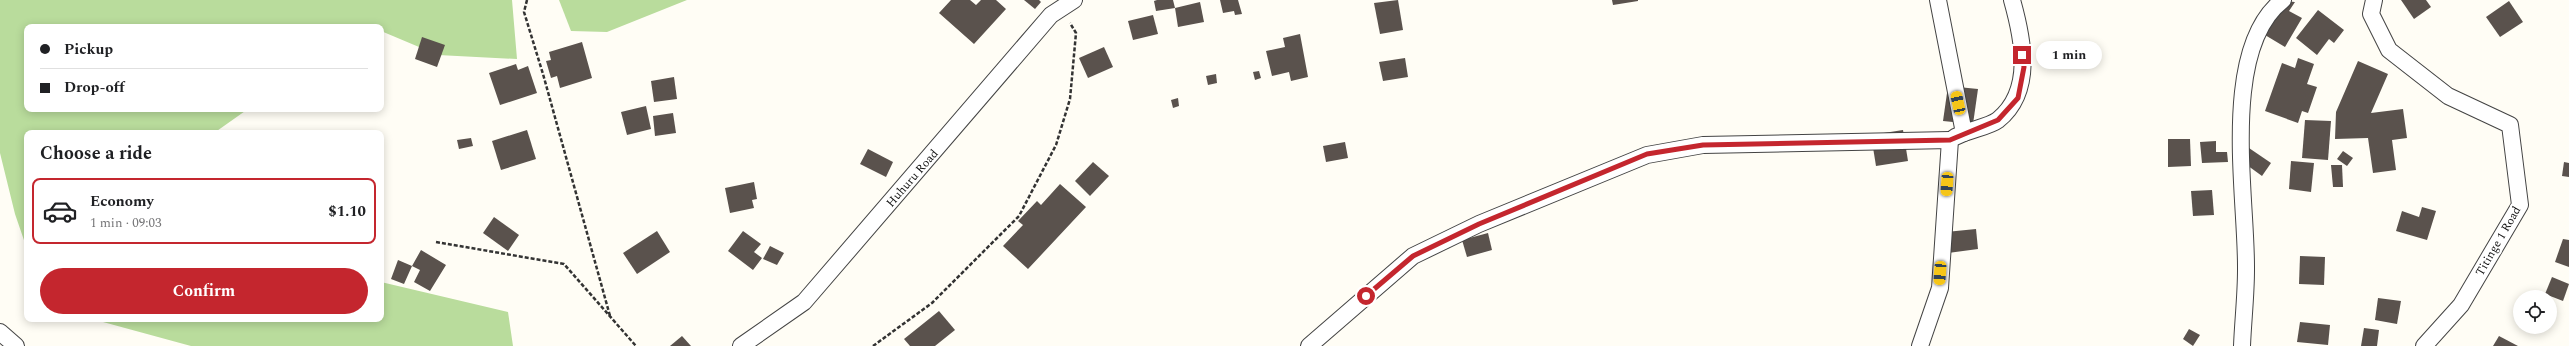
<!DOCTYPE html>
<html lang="en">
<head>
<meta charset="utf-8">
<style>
  :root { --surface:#fff; --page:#f2f2f2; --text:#202124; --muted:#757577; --line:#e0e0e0; --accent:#c4262e }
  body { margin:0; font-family:Spectral,serif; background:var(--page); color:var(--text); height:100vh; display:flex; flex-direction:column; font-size:15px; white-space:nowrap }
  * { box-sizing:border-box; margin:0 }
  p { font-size:13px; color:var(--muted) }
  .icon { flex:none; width:22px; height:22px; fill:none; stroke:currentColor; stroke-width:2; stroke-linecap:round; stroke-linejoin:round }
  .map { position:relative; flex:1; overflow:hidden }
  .details { position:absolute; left:24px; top:130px; width:360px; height:192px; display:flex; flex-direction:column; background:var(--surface); border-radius:8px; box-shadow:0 2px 10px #0003 }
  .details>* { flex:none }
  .guide { position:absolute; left:24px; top:24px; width:360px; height:88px; border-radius:8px; box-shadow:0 2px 10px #0003; display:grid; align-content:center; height:88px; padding:0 16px; background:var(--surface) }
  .buttons { position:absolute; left:2513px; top:290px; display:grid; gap:8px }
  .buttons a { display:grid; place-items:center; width:44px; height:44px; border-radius:50%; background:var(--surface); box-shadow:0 2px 10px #0003; font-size:20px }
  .end { position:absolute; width:18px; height:18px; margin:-9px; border:5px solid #c4262e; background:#fff; box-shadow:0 0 0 2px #fff }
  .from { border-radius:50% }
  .bubble { position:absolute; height:28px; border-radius:14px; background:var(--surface); box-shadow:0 2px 10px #0003; font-size:13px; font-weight:700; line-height:28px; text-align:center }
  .car { position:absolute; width:12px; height:24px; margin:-12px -6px; border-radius:5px; box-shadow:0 0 3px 1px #0007; background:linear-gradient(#f5c518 24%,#345 0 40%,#f5c518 0 76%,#345 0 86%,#f5c518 0) }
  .guide b { display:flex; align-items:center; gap:14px; height:38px; font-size:15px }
  .guide b+b { border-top:1px solid var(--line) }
  .guide i { width:10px; height:10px; background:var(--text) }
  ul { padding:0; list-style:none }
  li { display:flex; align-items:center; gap:12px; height:66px; margin:0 8px 6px; padding:0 8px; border:2px solid var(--line); border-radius:8px }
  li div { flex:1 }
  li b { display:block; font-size:15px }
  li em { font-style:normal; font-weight:700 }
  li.current { border-color:var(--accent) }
  li>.icon { width:36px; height:36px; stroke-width:1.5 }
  h2 { padding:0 16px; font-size:18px; line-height:48px }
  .action { display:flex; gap:8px; margin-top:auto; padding:8px 16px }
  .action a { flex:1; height:46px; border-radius:24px; background:var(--accent); color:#fff; font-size:16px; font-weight:700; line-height:46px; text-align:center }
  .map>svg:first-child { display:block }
  .forest { fill:#b9dc9c }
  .building { fill:#5a524d }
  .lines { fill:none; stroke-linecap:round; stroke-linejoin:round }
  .minor-casing { stroke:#444; stroke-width:18 }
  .path { stroke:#333; stroke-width:2.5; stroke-dasharray:4 2; stroke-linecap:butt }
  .minor { stroke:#fff; stroke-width:16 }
  .route { stroke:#c4262e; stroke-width:5 }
  .labels { text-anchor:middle; stroke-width:4; stroke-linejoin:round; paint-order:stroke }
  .street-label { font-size:12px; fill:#111; stroke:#fff }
</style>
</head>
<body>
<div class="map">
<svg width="2569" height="346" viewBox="0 0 2569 346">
  <rect width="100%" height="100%" fill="#fffdf5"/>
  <g class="forest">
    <polygon points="0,0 512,0 517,59 438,55 381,31 381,27 27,27 27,109 248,109 214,133 27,133 27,249 15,214 0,153"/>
    <polygon points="559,0 687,0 607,32 571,31"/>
    <polygon points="381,282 508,312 513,346 191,346 92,319 381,319"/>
  </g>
  <g class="building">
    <polygon points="951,0 970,0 976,5 981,0 996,0 1006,9 974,44 939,13"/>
    <polygon points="1024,0 1039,0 1041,2 1035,9"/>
    <polygon points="1157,0 1173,0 1175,8 1156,11 1154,1"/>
    <polygon points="1220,0 1238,0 1242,14 1235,15 1234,11 1223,13"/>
    <polygon points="1398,0 1403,30 1380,34 1374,3"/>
    <polygon points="1612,0 1638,0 1638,1 1613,5"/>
    <polygon points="2272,0 2295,2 2289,11 2302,18 2285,47 2255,29"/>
    <polygon points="2401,0 2426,0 2431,7 2414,19"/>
    <polygon points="2509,1 2523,22 2500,37 2486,17"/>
    <polygon points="1200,2 1204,22 1178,27 1175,8"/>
    <polygon points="2318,10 2344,30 2334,43 2329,39 2317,55 2296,38"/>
    <polygon points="1153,15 1158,34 1133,40 1128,21"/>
    <polygon points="1300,34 1308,77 1291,81 1289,72 1272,76 1266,51 1285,47 1283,38"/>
    <polygon points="422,37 445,45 437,67 415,59"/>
    <polygon points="582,42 592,78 560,88 557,76 551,78 546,61 551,60 549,52"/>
    <polygon points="1104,47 1113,67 1088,78 1079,58"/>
    <polygon points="1405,58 1408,77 1383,81 1379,62"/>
    <polygon points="2298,58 2314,64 2307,84 2317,87 2308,113 2302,111 2298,123 2265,111 2282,63 2295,68"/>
    <polygon points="2358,61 2388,74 2371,113 2403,109 2407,138 2392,140 2396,170 2373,173 2368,138 2335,139 2336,112"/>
    <polygon points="516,64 518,70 528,66 537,93 500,105 489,73"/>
    <polygon points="1259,71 1261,78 1255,80 1253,72"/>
    <polygon points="1216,74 1217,83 1208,85 1206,76"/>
    <polygon points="674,77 677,99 654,102 651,81"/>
    <polygon points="1948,86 1978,89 1973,124 1943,121"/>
    <polygon points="1178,98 1179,106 1173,108 1171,100"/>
    <polygon points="646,106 651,129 627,135 621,112"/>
    <polygon points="673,113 676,133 655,136 653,116"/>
    <polygon points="2305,120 2331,121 2328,160 2302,158"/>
    <polygon points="527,130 536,159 501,170 492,141"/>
    <polygon points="1903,130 1908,161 1876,166 1871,135"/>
    <polygon points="471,138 473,146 459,149 457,140"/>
    <polygon points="2168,139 2190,139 2191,166 2168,167"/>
    <polygon points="2216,141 2216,152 2227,152 2228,162 2202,163 2200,142"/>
    <polygon points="1345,142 1348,158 1326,162 1323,146"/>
    <polygon points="2249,148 2271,163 2262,176 2240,160"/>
    <polygon points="868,149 893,162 886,177 860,164"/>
    <polygon points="2343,151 2353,158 2347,166 2337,159"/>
    <polygon points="2291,161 2314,163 2311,192 2289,189"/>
    <polygon points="1093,162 1109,176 1090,196 1075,181"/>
    <polygon points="2564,162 2569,163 2569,177 2562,176"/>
    <polygon points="2331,165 2342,165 2343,187 2333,187"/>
    <polygon points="754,182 757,199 752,200 754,208 730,213 725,188"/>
    <polygon points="1060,184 1086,207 1028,269 1003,246 1023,225 1018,221 1037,201 1041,205"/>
    <polygon points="2212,190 2214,215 2193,216 2191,191"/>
    <polygon points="2422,207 2436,211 2427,240 2396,231 2402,211 2419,217"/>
    <polygon points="494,217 519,235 508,251 483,233"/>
    <polygon points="1976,229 1978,249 1948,253 1946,232"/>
    <polygon points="657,231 670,252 637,274 623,253"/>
    <polygon points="743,231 761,244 754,252 762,258 753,270 728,251"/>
    <polygon points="1488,233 1492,250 1467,257 1462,240"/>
    <polygon points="2563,239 2569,240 2569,267 2555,262"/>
    <polygon points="770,246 784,253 777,265 763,259"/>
    <polygon points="421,250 446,265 430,291 414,282 420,270 412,266 404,284 391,279 398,260 412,266"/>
    <polygon points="2300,256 2325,257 2324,285 2299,284"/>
    <polygon points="2552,277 2569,284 2563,301 2545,294"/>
    <polygon points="2378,298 2401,301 2397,324 2375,320"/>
    <polygon points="939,311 955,330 935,346 910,346 904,339"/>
    <polygon points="2300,322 2330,325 2328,345 2297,342"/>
    <polygon points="2364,328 2379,330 2377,346 2361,346"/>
    <polygon points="2189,329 2200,335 2193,346 2183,339"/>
    <polygon points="682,336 691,346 670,346"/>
    <polygon points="2499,336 2518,346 2493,346"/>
  </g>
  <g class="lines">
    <defs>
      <g id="minor">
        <polyline points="1938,0 1964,133 1955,137"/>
        <polyline points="2374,0 2371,14 2389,50 2448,96 2510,125 2520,205 2461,305 2424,346"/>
        <path d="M1964 133C1974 129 1990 126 1998 120 2034 91 2023 39 2012 0"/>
        <polyline points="0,332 16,346"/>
        <polyline points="741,346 804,302 1051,15 1074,0"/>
        <polyline points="1309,346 1413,256 1479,224 1647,155 1703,145 1950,140 1940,288 1920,346"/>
        <path d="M2242 346C2243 321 2246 295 2246 270 2247 198 2219 49 2283 0"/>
      </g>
    </defs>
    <use href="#minor" class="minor-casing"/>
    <g class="path">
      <polyline points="527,0 524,12 543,74 610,316"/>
      <polyline points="436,242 564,264 636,346"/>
      <polyline points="873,346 932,303 1019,216 1056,145 1070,99 1076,33 1070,23"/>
    </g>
    <use href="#minor" class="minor"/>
  </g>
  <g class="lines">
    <polyline class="route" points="1366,296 1413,256 1479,224 1647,154 1703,145 1950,140 1998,120 2018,98 2024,67 2022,55"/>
  </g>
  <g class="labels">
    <g class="street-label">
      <text transform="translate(912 178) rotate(-49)" y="4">Huhuru Road</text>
      <text transform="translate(2498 241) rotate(-60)" y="4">Titinge 1 Road</text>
    </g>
  </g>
</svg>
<div class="buttons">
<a><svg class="icon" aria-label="locate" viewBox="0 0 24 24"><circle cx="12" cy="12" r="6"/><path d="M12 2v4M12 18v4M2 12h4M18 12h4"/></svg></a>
</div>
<i class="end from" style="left:1366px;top:296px"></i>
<i class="end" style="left:2022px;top:55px"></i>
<div class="bubble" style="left:2036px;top:41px;width:66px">1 min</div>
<i class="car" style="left:1958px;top:103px;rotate:348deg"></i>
<i class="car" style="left:1947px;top:184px;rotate:184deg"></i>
<i class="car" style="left:1940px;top:273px;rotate:184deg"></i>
<div class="guide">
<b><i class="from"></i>Pickup</b>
<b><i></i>Drop-off</b>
</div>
<section class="details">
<h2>Choose a ride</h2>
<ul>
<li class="current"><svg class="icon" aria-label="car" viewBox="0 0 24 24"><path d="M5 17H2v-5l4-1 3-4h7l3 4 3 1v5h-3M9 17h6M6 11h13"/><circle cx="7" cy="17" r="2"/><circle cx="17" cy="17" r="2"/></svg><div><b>Economy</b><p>1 min · 09:03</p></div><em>$1.10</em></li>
</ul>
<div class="action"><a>Confirm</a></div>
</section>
</div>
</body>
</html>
